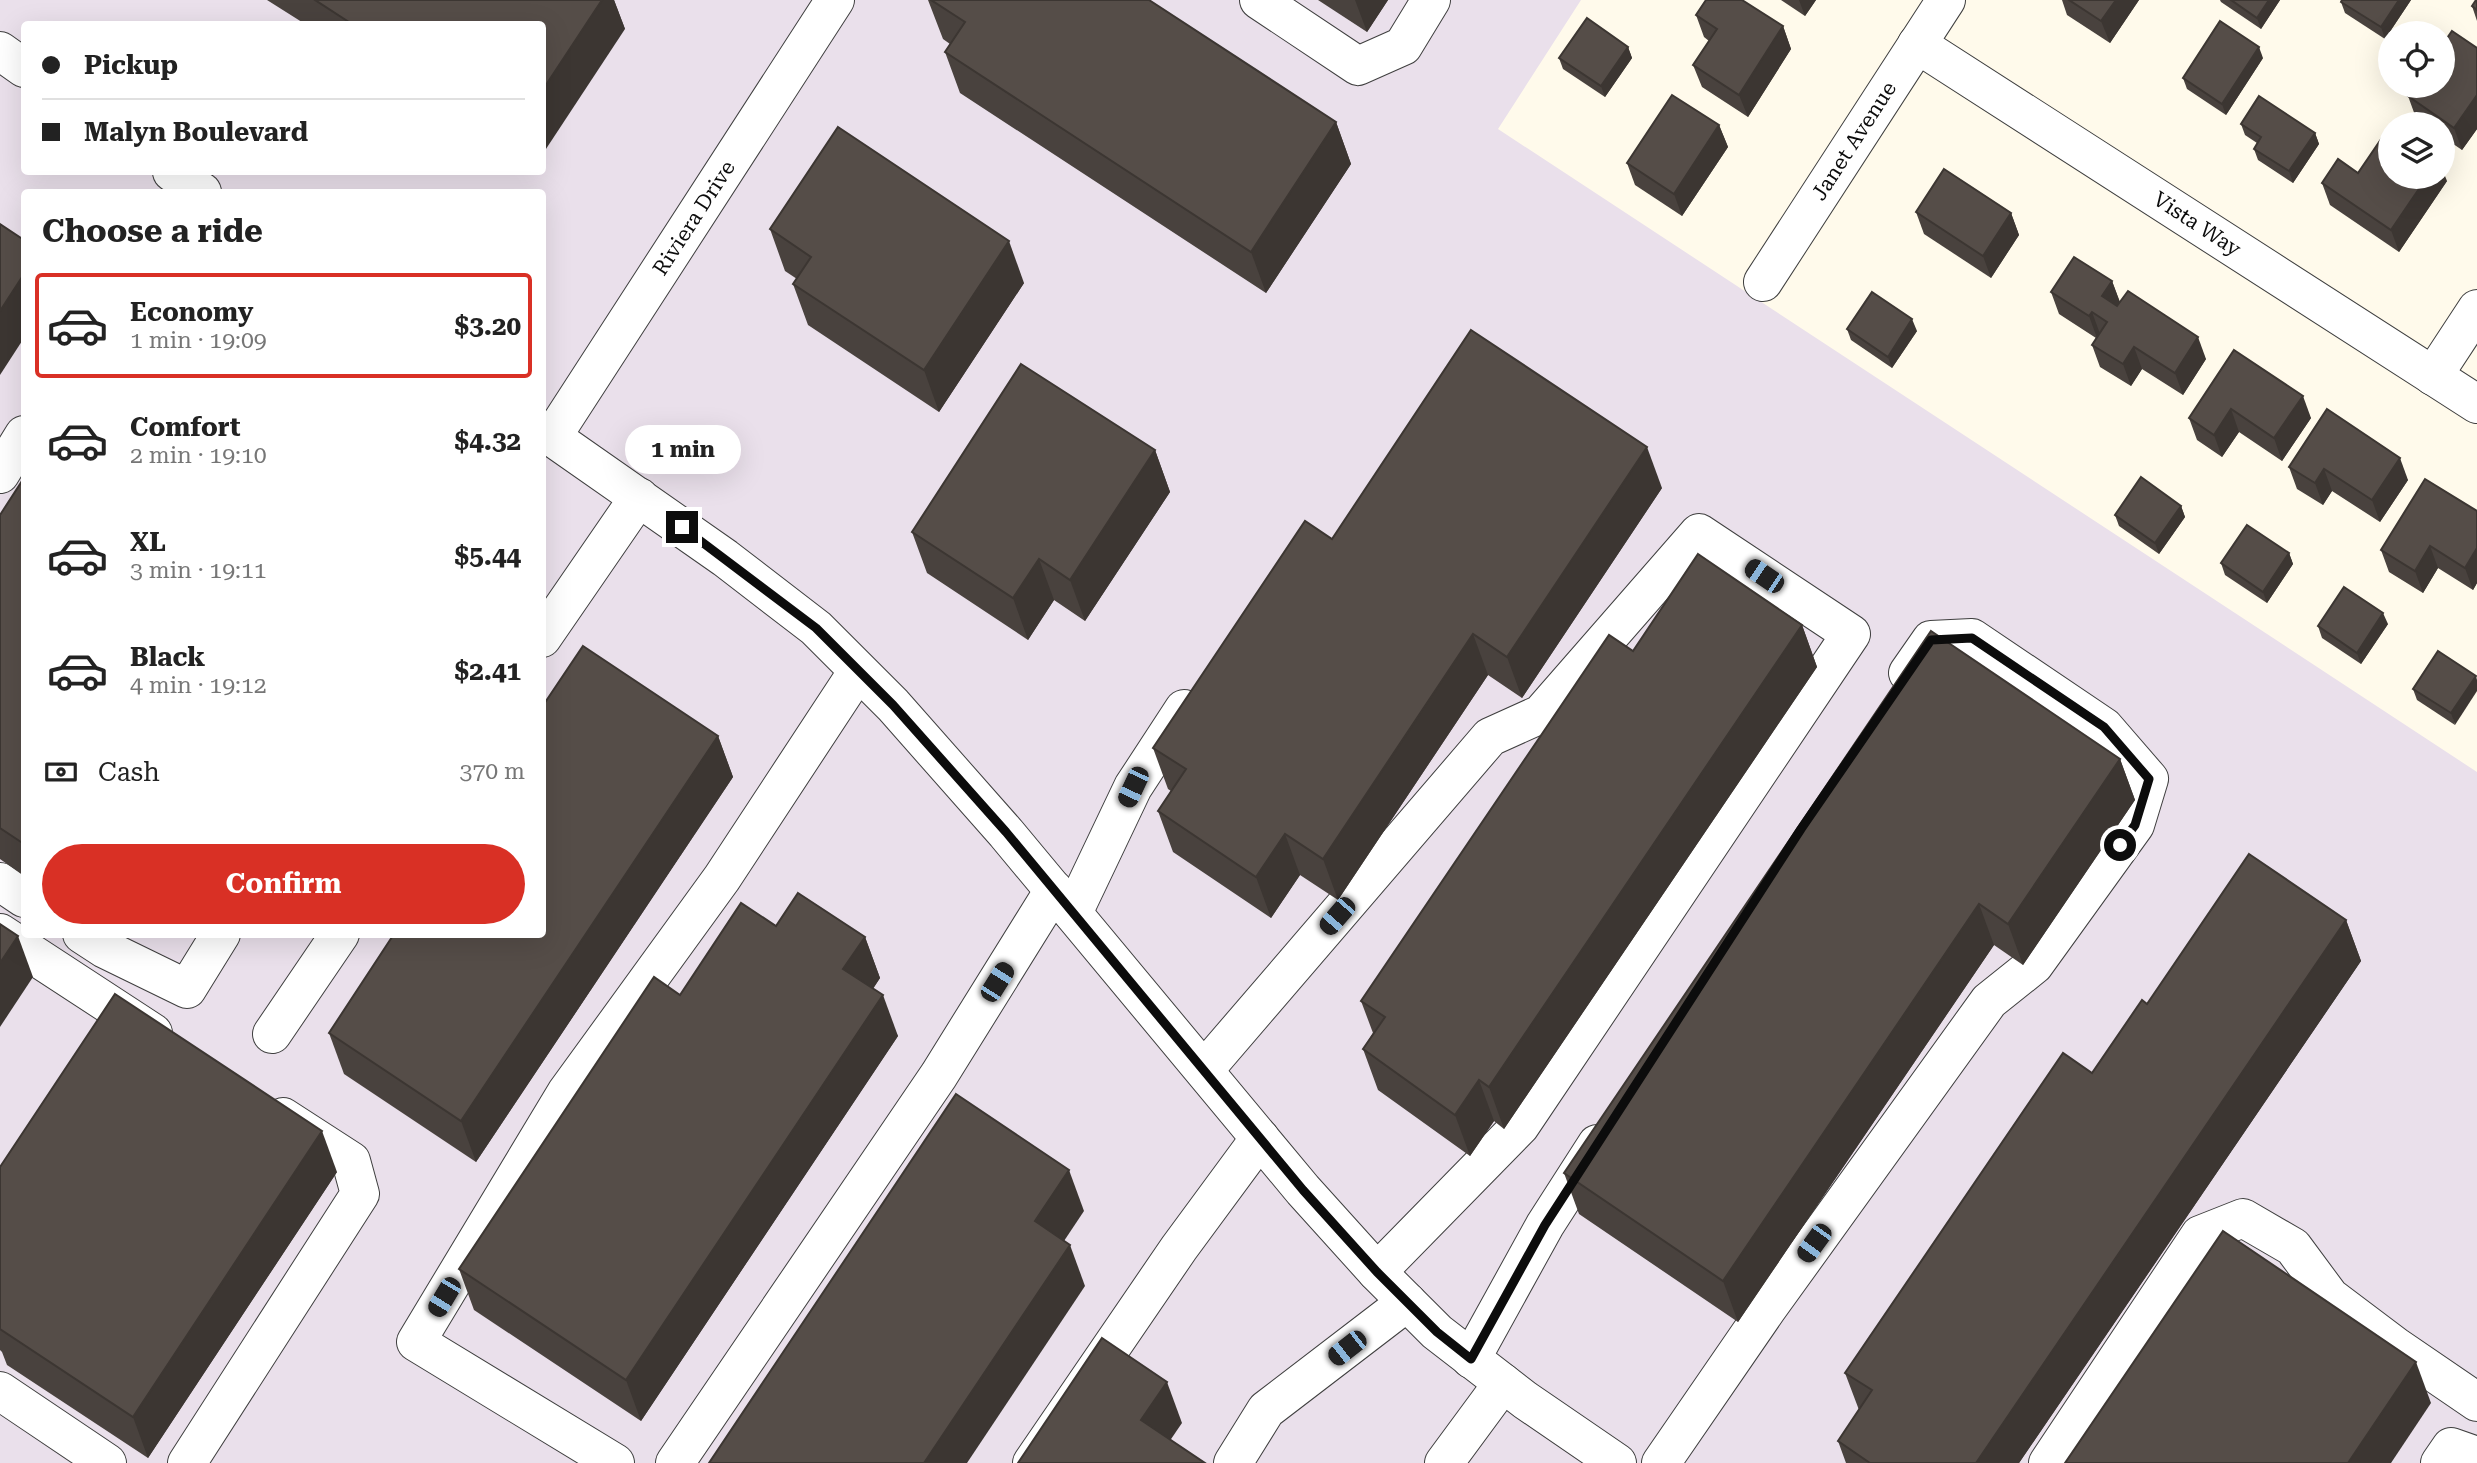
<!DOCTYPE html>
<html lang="en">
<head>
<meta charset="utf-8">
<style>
  :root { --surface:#fff; --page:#f6f6f6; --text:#222; --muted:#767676; --line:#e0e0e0; --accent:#d93025 }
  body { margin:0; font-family:"Roboto Serif",serif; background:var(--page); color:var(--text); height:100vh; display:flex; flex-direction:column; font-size:26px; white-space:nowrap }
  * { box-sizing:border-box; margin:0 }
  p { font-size:23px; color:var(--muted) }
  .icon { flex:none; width:38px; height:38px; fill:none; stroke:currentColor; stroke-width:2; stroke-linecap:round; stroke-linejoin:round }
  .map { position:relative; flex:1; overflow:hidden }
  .side { position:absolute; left:21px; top:189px; width:525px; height:749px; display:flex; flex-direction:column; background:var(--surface); border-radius:7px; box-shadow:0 7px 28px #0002 }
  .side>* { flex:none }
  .guide { position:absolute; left:21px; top:21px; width:525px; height:154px; border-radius:7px; box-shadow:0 7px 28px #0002; display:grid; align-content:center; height:154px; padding:0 21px; background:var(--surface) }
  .controls { position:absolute; left:2378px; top:21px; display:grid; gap:14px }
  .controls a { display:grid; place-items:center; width:77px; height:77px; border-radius:50%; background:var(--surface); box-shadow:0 7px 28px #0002; font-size:35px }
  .end { position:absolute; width:32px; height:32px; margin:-16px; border:9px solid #0c0c0c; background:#fff; box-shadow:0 0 0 4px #fff }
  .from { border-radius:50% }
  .bubble { position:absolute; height:49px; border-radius:24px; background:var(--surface); box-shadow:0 7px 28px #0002; font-size:23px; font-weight:700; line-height:49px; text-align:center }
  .car { position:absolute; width:21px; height:42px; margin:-21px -10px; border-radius:9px; box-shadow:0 0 5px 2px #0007; background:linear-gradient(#222 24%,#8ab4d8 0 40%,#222 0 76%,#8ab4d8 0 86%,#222 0) }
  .guide b { display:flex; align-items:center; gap:24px; height:66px; font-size:26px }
  .guide b+b { border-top:2px solid var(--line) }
  .guide i { width:18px; height:18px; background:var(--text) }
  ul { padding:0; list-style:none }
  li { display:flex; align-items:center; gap:21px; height:105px; margin:0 14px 10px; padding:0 7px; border:4px solid transparent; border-radius:7px }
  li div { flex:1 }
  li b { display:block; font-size:26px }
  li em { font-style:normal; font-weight:700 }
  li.active { border-color:var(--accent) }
  li>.icon { width:63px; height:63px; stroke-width:1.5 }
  h2 { padding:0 21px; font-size:32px; line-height:84px }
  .pay { display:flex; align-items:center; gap:18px; height:77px; padding:0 21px; font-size:26px }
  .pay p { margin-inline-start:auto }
  .button { display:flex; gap:14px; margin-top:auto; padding:14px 21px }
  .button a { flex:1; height:80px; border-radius:42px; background:var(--accent); color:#fff; font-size:28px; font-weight:700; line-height:80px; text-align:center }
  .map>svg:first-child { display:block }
  .industrial { fill:#eae0eb; fill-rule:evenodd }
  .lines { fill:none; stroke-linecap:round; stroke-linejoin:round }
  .minor-casing { stroke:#3f3f3f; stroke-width:40 }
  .minor { stroke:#fff; stroke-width:38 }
  .wall { fill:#49423e }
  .shaded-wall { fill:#3c3632 }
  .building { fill:#554d48; stroke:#3c3632; stroke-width:2 }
  .route { stroke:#0c0c0c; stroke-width:9 }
  .labels { text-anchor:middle; stroke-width:7; stroke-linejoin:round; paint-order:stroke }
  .street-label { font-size:21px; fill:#0c0c0c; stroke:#fff }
</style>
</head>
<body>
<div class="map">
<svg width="2477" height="1463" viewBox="0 0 2477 1463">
  <rect width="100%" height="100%" fill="#fffaeb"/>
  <path class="industrial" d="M0 0H1581L1498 129 2477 772V1463H0ZM24 24H542V172H24ZM24 192H542V934H24Z"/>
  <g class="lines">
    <defs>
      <g id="minor">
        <polyline points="1259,0 1358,66 1403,46 1431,0"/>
        <polyline points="1917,44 2477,404"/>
        <polyline points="0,51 24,68"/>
        <polyline points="172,172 202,192"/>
        <polyline points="1763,282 1946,0"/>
        <polyline points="2433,376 2477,309"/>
        <polyline points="542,430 725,558 816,628 893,705 1006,833 1303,1190 1377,1272 1437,1332 1525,1400 1617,1463"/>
        <polyline points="552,437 835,0"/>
        <polyline points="0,474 24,435"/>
        <polyline points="542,638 639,497"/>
        <polyline points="0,882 24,898"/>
        <polyline points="1073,913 1133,787 1184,709"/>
        <polyline points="0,933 153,1033"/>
        <polyline points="82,934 105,949 187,989 221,934"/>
        <polyline points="272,1034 340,934"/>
        <polyline points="1204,1070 1490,737 1541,714 1699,533 1851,634 1520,1126 1377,1272"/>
        <polyline points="1471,1359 1545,1225 1597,1144"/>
        <polyline points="0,1391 107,1463"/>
        <polyline points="187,1463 360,1194 351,1161 283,1117"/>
        <polyline points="615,1463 416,1342 566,1093 722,878 858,671"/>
        <polyline points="675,1463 939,1075 1054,890"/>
        <polyline points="1032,1463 1179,1248 1260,1138"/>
        <polyline points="1233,1463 1266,1410 1407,1302"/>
        <polyline points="1444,1463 1503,1383"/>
        <polyline points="1661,1463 1767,1309 1989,1001 2034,965 2135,825 2149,779 2104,727 1972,638 1931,640 1908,673"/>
        <polyline points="2048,1463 2200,1235 2243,1218 2293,1247 2330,1297 2395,1346 2477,1402"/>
        <polyline points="2440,1463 2451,1447 2477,1456"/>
      </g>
    </defs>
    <use href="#minor" class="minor-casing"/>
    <use href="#minor" class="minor"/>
  </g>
  <g class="wall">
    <polygon points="267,0 614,0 625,29 542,24 305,24"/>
    <polygon points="928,0 1149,0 1336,122 1351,164 1266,293 960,93 945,52 950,44 943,39"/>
    <polygon points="1318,0 1388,0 1367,32"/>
    <polygon points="1781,0 1816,0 1805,16"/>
    <polygon points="2062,0 2139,0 2110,43 2067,15"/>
    <polygon points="2220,0 2280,0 2261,29 2221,2"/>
    <polygon points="2342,0 2411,0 2385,39 2345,13 2341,2"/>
    <polygon points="2477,0 2477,21 2472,6"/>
    <polygon points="1696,15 1783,26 1791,49 1748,117 1702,87 1693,65 1709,41 1704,37"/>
    <polygon points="1628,47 1632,58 1605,97 1563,69 1559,58"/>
    <polygon points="2477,48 2477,129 2462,150 2443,137 2443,124 2425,124 2416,118 2408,96"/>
    <polygon points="2263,58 2226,115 2187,89 2183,78"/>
    <polygon points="2241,124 2315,133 2319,144 2293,183 2258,160 2254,149 2257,143 2245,135"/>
    <polygon points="1719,125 1728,147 1682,216 1635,185 1627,163"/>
    <polygon points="2358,173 2447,181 2399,252 2330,205 2322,183"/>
    <polygon points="1916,212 2011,213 2019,235 1991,278 1924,234"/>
    <polygon points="770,229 1024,283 939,412 808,325 793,284 797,279 785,271"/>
    <polygon points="2112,281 2120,302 2206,359 2183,395 2142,369 2131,386 2100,367 2092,345 2096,338 2059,314 2051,292"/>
    <polygon points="1847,329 1917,331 1892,368 1851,340"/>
    <polygon points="2234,350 2311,418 2282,461 2239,432 2222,457 2197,440 2189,418"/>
    <polygon points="2327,409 2408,480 2380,522 2332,491 2323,505 2297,489 2289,467"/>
    <polygon points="1155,450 1170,492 1085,621 1054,600 1028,640 927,573 912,532"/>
    <polygon points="24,478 24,876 0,859 0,515"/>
    <polygon points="1662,488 1522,698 1488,675 1338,900 1300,875 1271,918 1173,852 1158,811 1171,791 1168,789 1153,748 1332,539"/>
    <polygon points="2181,506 2185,517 2159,554 2119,526 2115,515"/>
    <polygon points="2477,511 2477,583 2473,590 2438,568 2423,593 2389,572 2381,550"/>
    <polygon points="2289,553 2293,564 2267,603 2225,575 2221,563"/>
    <polygon points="2388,624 2361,664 2322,638 2318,626"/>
    <polygon points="1802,625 1817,667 1504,1129 1494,1121 1470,1156 1378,1090 1363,1049 1373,1033 1361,1001 1633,651"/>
    <polygon points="2438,651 2455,725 2417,700 2413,689"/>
    <polygon points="718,736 733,777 476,1162 344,1074 329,1033"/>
    <polygon points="2120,759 2135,800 2023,965 1994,945 1738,1322 1579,1214 1564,1173"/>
    <polygon points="2346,920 2361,961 2019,1463 1846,1463 1838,1441 1859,1410 1845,1373 2092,1073 2147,1004"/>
    <polygon points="776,926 865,937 880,978 873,989 898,1036 641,1421 474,1310 459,1269 680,995"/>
    <polygon points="0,1167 337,1172 148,1458 7,1365 2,1352 0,1350"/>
  </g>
  <g class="shaded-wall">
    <polygon points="602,0 614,0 625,29 542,155 542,91"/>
    <polygon points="1355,0 1388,0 1367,32"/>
    <polygon points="1799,0 1816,0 1805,16"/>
    <polygon points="2116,0 2139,0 2110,43 2101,21"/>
    <polygon points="2269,0 2280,0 2261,29 2257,18"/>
    <polygon points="2399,0 2411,0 2385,39 2381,27"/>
    <polygon points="1783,26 1791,49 1748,117 1739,95"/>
    <polygon points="1628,47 1632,58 1605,97 1601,86"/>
    <polygon points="2259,47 2263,58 2226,115 2222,104"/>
    <polygon points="2477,95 2477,129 2462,150 2454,128"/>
    <polygon points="1336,122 1351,164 1266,293 1251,252"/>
    <polygon points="1719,125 1728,147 1682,216 1674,194"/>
    <polygon points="2315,133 2319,144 2293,183 2289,171"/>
    <polygon points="2443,171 2447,181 2399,252 2391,230 2427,177 2443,177"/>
    <polygon points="2011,213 2019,235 1991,278 1983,256"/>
    <polygon points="1009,241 1024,283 939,412 924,370"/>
    <polygon points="24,274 24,338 0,375 0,311"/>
    <polygon points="2112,281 2120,303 2110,318 2102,296"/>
    <polygon points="2092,312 2100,334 2097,338 2089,316"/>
    <polygon points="1912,319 1917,331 1892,368 1888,357"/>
    <polygon points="2198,337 2206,359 2183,395 2175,373"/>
    <polygon points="2134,347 2142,369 2131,386 2123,364"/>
    <polygon points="2303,396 2311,418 2282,461 2274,438"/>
    <polygon points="2231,409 2239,432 2222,457 2214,435"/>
    <polygon points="1647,447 1662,488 1522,698 1507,657"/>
    <polygon points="1155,450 1170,492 1085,621 1070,580"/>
    <polygon points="2400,458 2408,480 2380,522 2372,500"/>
    <polygon points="2324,469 2332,491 2323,505 2315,483"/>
    <polygon points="2181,506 2185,517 2159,554 2155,543"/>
    <polygon points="2430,546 2438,568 2423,593 2415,571"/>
    <polygon points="2477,548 2477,583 2473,590 2465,568"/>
    <polygon points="2289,553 2293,564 2267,603 2263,592"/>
    <polygon points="1039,559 1054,600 1028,640 1013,598"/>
    <polygon points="2383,613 2388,624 2361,664 2357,653"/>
    <polygon points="1802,625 1817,667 1504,1129 1489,1087"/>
    <polygon points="1473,634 1488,675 1338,900 1323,859"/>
    <polygon points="2476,676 2477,680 2477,691 2455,725 2451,713"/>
    <polygon points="718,736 733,777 476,1162 461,1121"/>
    <polygon points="2120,759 2135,800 2023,965 2008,924"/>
    <polygon points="1285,834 1300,875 1271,918 1256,877"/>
    <polygon points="1979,904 1994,945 1738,1322 1723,1281"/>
    <polygon points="2346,920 2361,961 2019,1463 1976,1463"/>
    <polygon points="18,936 33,977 0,1027 0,963"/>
    <polygon points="865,937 880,978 858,1010 843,969"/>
    <polygon points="883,995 898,1036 641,1421 626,1380"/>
    <polygon points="1479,1080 1494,1121 1470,1156 1455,1115"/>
    <polygon points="322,1131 337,1172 148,1458 133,1417"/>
    <polygon points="1069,1170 1084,1211 1050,1262 1035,1221"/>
    <polygon points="1070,1245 1085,1286 967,1463 924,1463"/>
    <polygon points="2416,1362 2431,1403 2391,1463 2348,1463"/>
    <polygon points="1167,1382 1182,1423 1156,1461 1141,1420"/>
  </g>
  <g class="building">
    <polygon points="315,0 602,0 542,91 542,24 352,24"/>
    <polygon points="931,0 1149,0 1336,122 1251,252 945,52 965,22"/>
    <polygon points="1706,0 1742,0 1783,26 1739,95 1693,65 1717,29 1696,15"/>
    <polygon points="2069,0 2116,0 2101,21"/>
    <polygon points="2231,0 2269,0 2257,18"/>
    <polygon points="2342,0 2399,0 2381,27 2341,2"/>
    <polygon points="2476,0 2477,0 2477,10 2472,6"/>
    <polygon points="1587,18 1628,47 1601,86 1559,58"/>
    <polygon points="2220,21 2259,47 2222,104 2183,78"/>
    <polygon points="2452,31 2477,48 2477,95 2454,128 2408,96 2414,86 2443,86 2443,44"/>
    <polygon points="1672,95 1719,125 1674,194 1627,163"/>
    <polygon points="2259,96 2315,133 2289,171 2254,149 2261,137 2241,124"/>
    <polygon points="2390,126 2390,177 2427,177 2391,230 2322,183 2338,159 2358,173"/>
    <polygon points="838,127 1009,241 924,370 793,284 811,257 770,229"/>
    <polygon points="1944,169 2011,213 1983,256 1916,212"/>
    <polygon points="0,224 24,240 24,274 0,311"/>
    <polygon points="2074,257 2112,281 2102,296 2117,306 2128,291 2198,337 2175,373 2134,347 2123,364 2092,345 2107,322 2092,312 2089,316 2051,292"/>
    <polygon points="1872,292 1912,319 1888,357 1847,329"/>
    <polygon points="1471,330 1647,447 1507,657 1473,634 1323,859 1285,834 1256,877 1158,811 1186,769 1153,748 1305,521 1332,539"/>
    <polygon points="2234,350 2303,396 2274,438 2231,409 2214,435 2189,418"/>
    <polygon points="1021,364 1155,450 1070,580 1039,559 1013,598 912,532"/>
    <polygon points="2327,409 2400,458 2372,500 2324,469 2315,483 2289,467"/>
    <polygon points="2141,477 2181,506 2155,543 2115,515"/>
    <polygon points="24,478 24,844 0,828 0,515"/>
    <polygon points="2425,479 2477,511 2477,548 2465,568 2430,546 2415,571 2381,550"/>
    <polygon points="2247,525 2289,553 2263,592 2221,563"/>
    <polygon points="1698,554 1802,625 1489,1087 1479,1080 1455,1115 1363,1049 1385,1017 1361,1001 1609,635 1633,651"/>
    <polygon points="2344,587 2383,613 2357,653 2318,626"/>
    <polygon points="1931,631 2120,759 2008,924 1979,904 1723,1281 1564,1173"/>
    <polygon points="583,646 718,736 461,1121 329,1033 394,934 542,934 542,707"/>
    <polygon points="2438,651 2476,676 2451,713 2413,689"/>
    <polygon points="2249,854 2346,920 1976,1463 1870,1463 1838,1441 1872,1390 1845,1373 2063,1053 2092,1073 2142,1000 2147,1004"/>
    <polygon points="798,893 865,937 843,969 883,995 626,1380 459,1269 654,977 680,995 741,903 776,926"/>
    <polygon points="0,924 18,936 0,963"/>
    <polygon points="115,994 322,1131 133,1417 0,1329 0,1167"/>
    <polygon points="956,1094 1069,1170 1035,1221 1070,1245 924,1463 709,1463"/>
    <polygon points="2223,1231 2416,1362 2348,1463 2065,1463"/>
    <polygon points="1102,1338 1167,1382 1141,1420 1205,1463 1018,1463"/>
  </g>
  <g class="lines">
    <polyline class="route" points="682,527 816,628 893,705 1006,832 1303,1190 1377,1272 1437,1332 1471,1359 1545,1225 1801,829 1931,640 1972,638 2104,727 2149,779 2135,825 2120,845"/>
  </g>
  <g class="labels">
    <g class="street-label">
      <text transform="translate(1854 141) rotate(-57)" y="7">Janet Avenue</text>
      <text transform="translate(694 218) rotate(-57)" y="7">Riviera Drive</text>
      <text transform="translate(2197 224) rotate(33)" y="7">Vista Way</text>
    </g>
  </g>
</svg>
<div class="controls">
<a><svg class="icon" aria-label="locate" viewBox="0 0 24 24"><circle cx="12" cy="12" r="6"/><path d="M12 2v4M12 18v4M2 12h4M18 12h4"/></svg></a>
<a><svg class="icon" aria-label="layers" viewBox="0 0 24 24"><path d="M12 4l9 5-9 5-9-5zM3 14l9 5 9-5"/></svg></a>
</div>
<i class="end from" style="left:2120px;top:845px"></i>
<i class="end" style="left:682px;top:527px"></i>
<div class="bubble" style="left:625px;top:425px;width:116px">1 min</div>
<i class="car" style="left:1764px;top:576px;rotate:304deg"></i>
<i class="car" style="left:1133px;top:787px;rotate:205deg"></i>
<i class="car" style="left:1337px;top:916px;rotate:221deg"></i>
<i class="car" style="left:997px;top:982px;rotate:32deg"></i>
<i class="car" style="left:1814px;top:1243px;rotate:216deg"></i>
<i class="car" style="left:444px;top:1297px;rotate:211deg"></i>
<i class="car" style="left:1347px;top:1348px;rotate:232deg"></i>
<div class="guide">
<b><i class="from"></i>Pickup</b>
<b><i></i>Malyn Boulevard</b>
</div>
<section class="side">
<h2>Choose a ride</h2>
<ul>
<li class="active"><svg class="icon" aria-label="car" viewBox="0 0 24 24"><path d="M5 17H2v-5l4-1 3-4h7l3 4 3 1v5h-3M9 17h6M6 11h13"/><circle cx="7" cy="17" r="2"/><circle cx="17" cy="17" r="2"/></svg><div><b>Economy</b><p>1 min · 19:09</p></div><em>$3.20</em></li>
<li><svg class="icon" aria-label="car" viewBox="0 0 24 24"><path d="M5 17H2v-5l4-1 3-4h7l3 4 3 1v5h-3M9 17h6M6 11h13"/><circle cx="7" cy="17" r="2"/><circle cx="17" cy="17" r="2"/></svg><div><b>Comfort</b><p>2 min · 19:10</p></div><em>$4.32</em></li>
<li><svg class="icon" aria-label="car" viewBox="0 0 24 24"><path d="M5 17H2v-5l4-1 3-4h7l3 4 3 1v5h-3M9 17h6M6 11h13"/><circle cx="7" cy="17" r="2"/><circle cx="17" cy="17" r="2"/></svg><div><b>XL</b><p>3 min · 19:11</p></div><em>$5.44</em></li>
<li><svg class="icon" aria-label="car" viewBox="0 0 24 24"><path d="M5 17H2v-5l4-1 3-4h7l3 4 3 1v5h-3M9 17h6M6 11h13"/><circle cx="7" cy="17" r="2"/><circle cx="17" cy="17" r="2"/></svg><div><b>Black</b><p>4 min · 19:12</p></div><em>$2.41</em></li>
</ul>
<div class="pay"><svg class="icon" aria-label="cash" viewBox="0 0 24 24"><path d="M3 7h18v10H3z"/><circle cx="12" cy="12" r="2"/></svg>Cash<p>370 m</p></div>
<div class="button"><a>Confirm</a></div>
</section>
</div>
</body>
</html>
